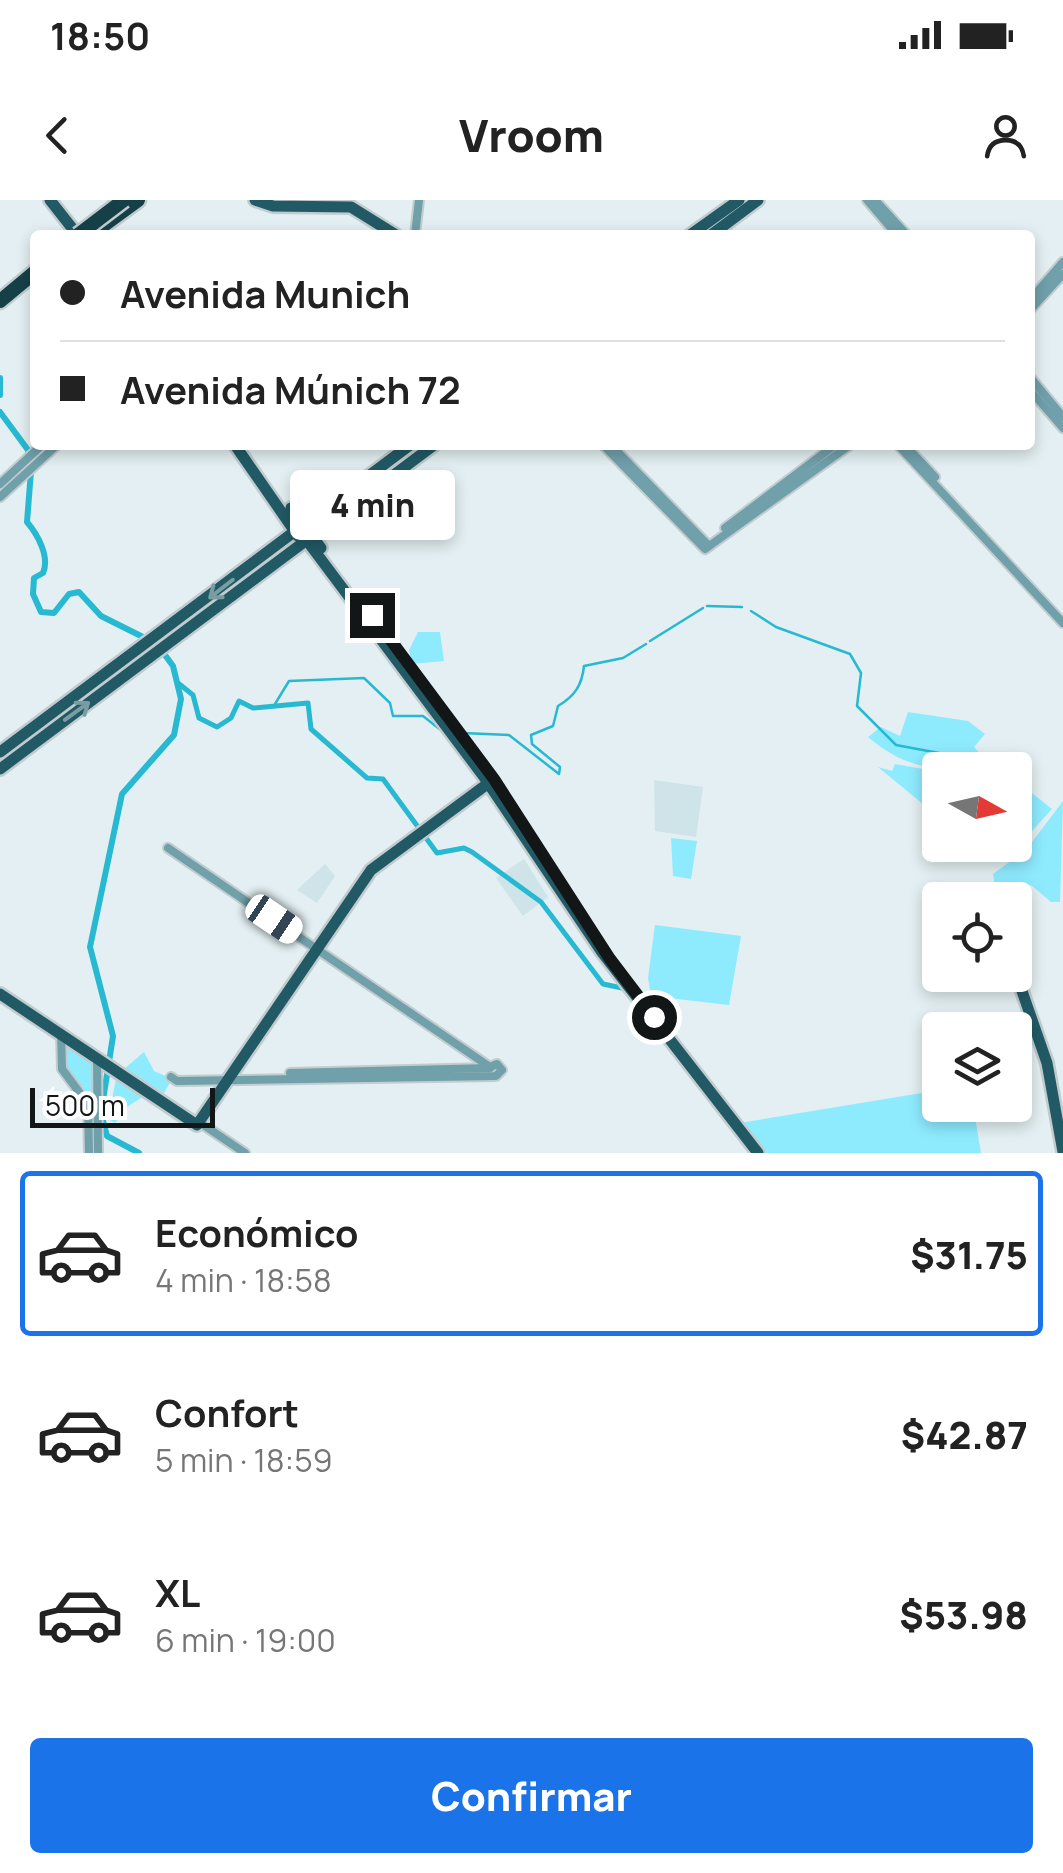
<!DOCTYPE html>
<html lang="es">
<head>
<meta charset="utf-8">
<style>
  :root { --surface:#fff; --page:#f2f2f2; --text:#222; --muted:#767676; --line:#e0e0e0; --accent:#1a73e8 }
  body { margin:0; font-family:Manrope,sans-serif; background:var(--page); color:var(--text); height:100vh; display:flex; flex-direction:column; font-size:38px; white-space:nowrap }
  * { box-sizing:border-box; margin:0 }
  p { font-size:32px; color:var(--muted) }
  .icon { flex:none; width:55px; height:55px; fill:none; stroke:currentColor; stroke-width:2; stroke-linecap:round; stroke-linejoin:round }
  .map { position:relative; height:953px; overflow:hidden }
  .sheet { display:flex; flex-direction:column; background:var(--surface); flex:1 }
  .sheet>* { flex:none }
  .hud { position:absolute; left:30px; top:30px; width:1005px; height:220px; border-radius:10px; box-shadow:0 5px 15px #0003; display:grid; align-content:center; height:220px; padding:0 30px; background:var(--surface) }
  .needle { width:65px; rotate:98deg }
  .buttons { position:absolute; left:922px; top:552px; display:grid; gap:20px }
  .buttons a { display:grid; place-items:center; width:110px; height:110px; border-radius:10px; background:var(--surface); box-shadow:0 5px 15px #0003; font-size:50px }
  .scale { position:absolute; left:30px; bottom:25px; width:185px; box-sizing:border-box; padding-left:10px; border:5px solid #121617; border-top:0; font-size:28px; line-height:35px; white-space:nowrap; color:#121617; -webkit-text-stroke:8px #fff; paint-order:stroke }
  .end { position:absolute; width:45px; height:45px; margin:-22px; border:12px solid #121617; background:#fff; box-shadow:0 0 0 5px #fff }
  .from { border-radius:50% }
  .bubble { position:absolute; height:70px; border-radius:10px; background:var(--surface); box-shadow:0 5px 15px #0003; font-size:32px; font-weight:800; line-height:70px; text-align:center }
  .car { position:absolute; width:30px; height:60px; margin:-30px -15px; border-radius:12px; box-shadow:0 0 8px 2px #0007; background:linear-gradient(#fff 24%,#345 0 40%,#fff 0 76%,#345 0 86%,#fff 0) }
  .hud b { display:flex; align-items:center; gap:35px; height:95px; font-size:38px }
  .hud b+b { border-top:2px solid var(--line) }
  .hud i { width:25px; height:25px; background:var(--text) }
  ul { padding:18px 0 0; list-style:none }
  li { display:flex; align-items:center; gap:30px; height:165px; margin:0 20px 15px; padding:0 10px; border:5px solid transparent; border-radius:10px }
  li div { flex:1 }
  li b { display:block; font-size:38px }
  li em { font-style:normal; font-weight:800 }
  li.selected { border-color:var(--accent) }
  li>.icon { width:90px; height:90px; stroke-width:1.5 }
  .action { display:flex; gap:20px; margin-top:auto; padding:20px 30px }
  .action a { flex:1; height:115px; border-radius:10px; background:var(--accent); color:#fff; font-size:40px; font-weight:800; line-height:115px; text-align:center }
  .status { display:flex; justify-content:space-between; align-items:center; height:70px; padding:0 50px; background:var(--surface); direction:ltr }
  .status svg { height:28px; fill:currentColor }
  header { display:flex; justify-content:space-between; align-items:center; height:130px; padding:0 30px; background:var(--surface); font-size:45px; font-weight:800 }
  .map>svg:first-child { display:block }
  .built { fill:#cee4e9 }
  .green { fill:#8eebfe }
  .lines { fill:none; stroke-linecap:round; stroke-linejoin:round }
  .stream { stroke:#27b9d1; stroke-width:2.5 }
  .canal { stroke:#27b9d1; stroke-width:5 }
  .river { stroke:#27b9d1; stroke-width:6 }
  .minor-casing { stroke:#c2cccf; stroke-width:12 }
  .major-casing { stroke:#c2cccf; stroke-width:16 }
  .highway-casing { stroke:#c2cccf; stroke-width:19 }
  .minor { stroke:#70a0aa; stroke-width:8 }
  .major { stroke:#215a65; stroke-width:11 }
  .highway { stroke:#164048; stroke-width:14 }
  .highway-bridge-casing { stroke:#c2cccf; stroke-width:19; stroke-linecap:butt }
  .highway-bridge { stroke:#164048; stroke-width:14 }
  .oneway { stroke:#7a9ca3 }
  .route { stroke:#121617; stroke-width:12 }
</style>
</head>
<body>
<div class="status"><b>18:50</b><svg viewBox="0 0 49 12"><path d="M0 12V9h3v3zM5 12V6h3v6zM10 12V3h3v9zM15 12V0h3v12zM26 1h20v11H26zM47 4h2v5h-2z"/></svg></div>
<header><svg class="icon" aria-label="back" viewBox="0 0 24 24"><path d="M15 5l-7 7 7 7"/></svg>Vroom<svg class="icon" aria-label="person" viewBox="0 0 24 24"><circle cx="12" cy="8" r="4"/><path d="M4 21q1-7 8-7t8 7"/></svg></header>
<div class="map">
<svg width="1063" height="953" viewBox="0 0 1063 953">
  <rect width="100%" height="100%" fill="#e3eff2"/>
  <g class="built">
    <polygon points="654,580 703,587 696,637 655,631"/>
    <polygon points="524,659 548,697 523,716 496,678"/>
    <polygon points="325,664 335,676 317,703 297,690"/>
  </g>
  <g class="green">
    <polygon points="418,432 440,432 444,461 412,464 409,450"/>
    <path d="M908 512 968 521 985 534 974 547 995 570 982 565 976 570C930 570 903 567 868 537L881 527 900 536Z"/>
    <polygon points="895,564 940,572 940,618 878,567 892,571"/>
    <polygon points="1032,593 1052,609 1004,662 982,657 967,645 1015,645 1015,611"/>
    <polygon points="1063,601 1060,702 1051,702 1031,685 996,692 993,674 1026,650"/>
    <polygon points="671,638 697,641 691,679 673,676"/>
    <polygon points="655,725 741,736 729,805 651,796 648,778"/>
    <path d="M62 842 94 863V897C71 892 64 863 62 842Z"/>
    <polygon points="144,852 154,871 172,879 164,893 124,869"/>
    <polygon points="117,874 147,894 127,907 115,923 108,919"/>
    <polygon points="940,890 940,905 973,905 981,953 763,953 740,923"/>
  </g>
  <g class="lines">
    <g class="stream">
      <polyline points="707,406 742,407"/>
      <polyline points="751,411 776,427 850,454 861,473 857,506 896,545 987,562"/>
      <polyline points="650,441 703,408"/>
      <polyline points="275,504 289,481 364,478 390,503 393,516 423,516 442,531"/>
      <path d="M463 533 509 535 559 574 560 567 532 544 531 535 553 526 558 506C575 496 582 485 584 466L623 458 646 444"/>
    </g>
    <polyline class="canal" points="178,483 193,495 199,518 217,527 231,518 239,501 253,508 308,503 311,529 367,578 383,579 437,653 464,648 472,652 541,702 603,784 627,789"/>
    <g class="river">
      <polyline points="0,178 0,195"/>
      <path d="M0 212 28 250 31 271 27 322C38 335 50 357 43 373L34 378 33 394 41 412 54 413 69 394 79 392 101 416 157 444 173 466 181 499 174 535 122 594 90 747 113 836 101 913 107 936 139 953"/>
    </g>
    <defs>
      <g id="minor">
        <polyline points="867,0 897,35"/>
        <polyline points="875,0 907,35"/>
        <polyline points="415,35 419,0"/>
        <polyline points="1030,100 1063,62"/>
        <polyline points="1030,110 1063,74"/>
        <polyline points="1030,177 1063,217"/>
        <polyline points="1030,190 1063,228"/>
        <polyline points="603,245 705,349 850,245"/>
        <polyline points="611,245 709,346"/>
        <polyline points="898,245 1063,423"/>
        <polyline points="905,245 935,277"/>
        <polyline points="0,284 42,245"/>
        <polyline points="0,297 57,245"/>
        <polyline points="725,328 835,245"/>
        <polyline points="168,648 490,867 497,864 502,870 496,876 177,881 171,877"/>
        <polyline points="61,833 62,869 88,904 89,953"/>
        <polyline points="97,858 98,953"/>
        <polyline points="290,873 490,868"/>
        <polyline points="199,922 245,953"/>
      </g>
      <g id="major">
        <polyline points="50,0 76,33"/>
        <polyline points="255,0 273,6 351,7 396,35"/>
        <polyline points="690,35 739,0"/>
        <polyline points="711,35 758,0"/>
        <polyline points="235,245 298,336 308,342 484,577 601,751 758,953"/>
        <polyline points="291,308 321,348"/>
        <polyline points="0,552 410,245"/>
        <polyline points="0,569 434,245"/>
        <polyline points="994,694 996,700"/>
        <polyline points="1015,771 1047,863 1063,952"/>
        <polyline points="0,794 197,925 371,670 490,582"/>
      </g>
      <g id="highway">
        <polyline points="90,35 138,0"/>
        <polyline points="0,101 35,72"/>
      </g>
    </defs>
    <use href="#minor" class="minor-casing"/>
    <use href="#major" class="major-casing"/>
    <use href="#highway" class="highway-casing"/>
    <use href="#minor" class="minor"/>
    <use href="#major" class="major"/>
    <use href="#highway" class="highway"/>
    <defs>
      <polyline id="highway-bridge" points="78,35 124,0"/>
    </defs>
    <use href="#highway-bridge" class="highway-bridge-casing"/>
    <use href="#highway-bridge" class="highway-bridge"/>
  </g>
  <defs><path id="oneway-shaft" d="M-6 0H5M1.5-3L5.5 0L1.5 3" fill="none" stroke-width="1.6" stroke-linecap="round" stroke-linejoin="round" transform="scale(2.5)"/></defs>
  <g class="oneway">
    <use href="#oneway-shaft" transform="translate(221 389) rotate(142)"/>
    <use href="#oneway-shaft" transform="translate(77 511) rotate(-36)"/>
  </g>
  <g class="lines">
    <polyline class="route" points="372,415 494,579 610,759 654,817"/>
  </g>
</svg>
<div class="buttons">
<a><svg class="needle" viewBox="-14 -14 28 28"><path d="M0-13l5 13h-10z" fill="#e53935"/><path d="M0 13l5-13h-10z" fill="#767676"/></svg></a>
<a><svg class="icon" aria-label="locate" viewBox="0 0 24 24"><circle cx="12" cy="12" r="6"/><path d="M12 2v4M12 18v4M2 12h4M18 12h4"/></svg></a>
<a><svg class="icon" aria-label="layers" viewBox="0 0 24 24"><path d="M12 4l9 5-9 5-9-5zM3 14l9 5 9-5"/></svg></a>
</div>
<div class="scale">500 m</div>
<i class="end from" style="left:654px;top:817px"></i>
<i class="end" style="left:372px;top:415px"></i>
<div class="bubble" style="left:290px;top:270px;width:165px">4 min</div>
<i class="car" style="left:274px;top:719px;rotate:124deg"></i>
<div class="hud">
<b><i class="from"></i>Avenida Munich</b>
<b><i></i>Avenida Múnich 72</b>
</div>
</div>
<section class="sheet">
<ul>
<li class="selected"><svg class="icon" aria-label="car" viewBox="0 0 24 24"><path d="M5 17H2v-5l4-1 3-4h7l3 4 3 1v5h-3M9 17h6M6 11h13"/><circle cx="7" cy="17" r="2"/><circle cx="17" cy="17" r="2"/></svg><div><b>Económico</b><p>4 min · 18:58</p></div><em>$31.75</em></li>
<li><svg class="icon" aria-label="car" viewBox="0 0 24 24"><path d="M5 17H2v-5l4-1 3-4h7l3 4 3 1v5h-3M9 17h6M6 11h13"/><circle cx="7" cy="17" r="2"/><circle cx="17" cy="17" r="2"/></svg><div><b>Confort</b><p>5 min · 18:59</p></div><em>$42.87</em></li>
<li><svg class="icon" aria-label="car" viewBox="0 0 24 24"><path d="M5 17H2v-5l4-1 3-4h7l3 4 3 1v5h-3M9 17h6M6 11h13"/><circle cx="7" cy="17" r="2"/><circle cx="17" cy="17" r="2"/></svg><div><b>XL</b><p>6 min · 19:00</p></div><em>$53.98</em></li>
</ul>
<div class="action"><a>Confirmar</a></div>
</section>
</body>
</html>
